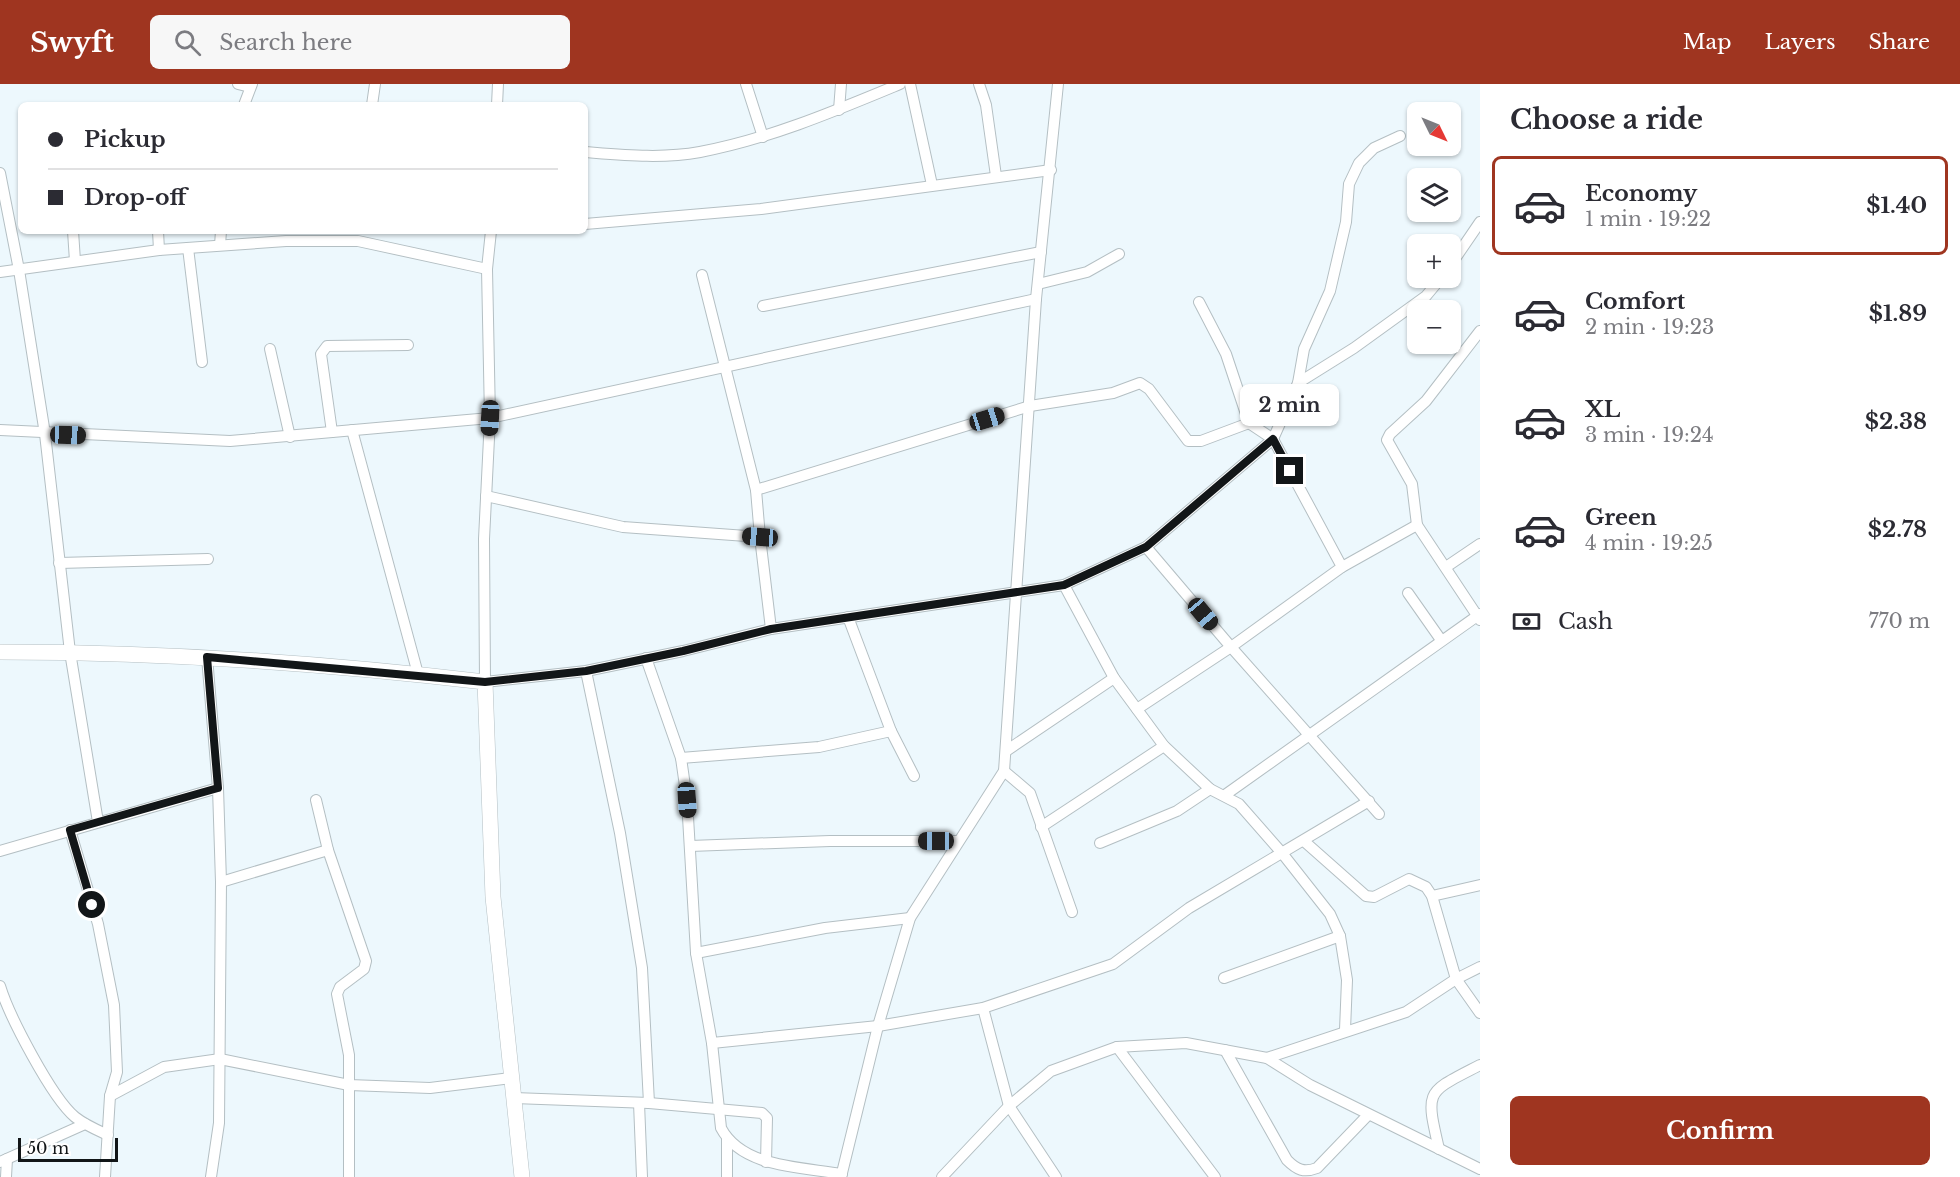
<!DOCTYPE html>
<html lang="en">
<head>
<meta charset="utf-8">
<style>
  :root { --surface:#fff; --page:#f7f7f7; --text:#2b2b33; --muted:#7c7c81; --line:#e1e1e2; --accent:#9f3520 }
  body { margin:0; font-family:"Libre Baskerville",serif; background:var(--page); color:var(--text); height:100vh; display:flex; flex-direction:column; font-size:22px; white-space:nowrap }
  * { box-sizing:border-box; margin:0 }
  p { font-size:20px; color:var(--muted) }
  .icon { flex:none; width:33px; height:33px; fill:none; stroke:currentColor; stroke-width:2; stroke-linecap:round; stroke-linejoin:round }
  .map { position:relative; flex:1; overflow:hidden }
  .details { display:flex; flex-direction:column; background:var(--surface); width:480px }
  .details>* { flex:none }
  .guide { position:absolute; left:18px; top:18px; width:570px; height:132px; border-radius:9px; box-shadow:0 2px 4px #0004; display:grid; align-content:center; height:132px; padding:0 30px; background:var(--surface) }
  .needle { width:39px; rotate:133deg }
  .buttons { position:absolute; left:1407px; top:18px; display:grid; gap:12px }
  .buttons a { display:grid; place-items:center; width:54px; height:54px; border-radius:9px; background:var(--surface); box-shadow:0 2px 4px #0004; font-size:30px }
  .scale { position:absolute; left:18px; bottom:15px; width:100px; box-sizing:border-box; padding-left:6px; border:3px solid #121618; border-top:0; font-size:16px; line-height:21px; white-space:nowrap; color:#121618; -webkit-text-stroke:4px #fff; paint-order:stroke }
  .end { position:absolute; width:27px; height:27px; margin:-14px; border:8px solid #121618; background:#fff; box-shadow:0 0 0 3px #fff }
  .from { border-radius:50% }
  .bubble { position:absolute; height:42px; border-radius:9px; background:var(--surface); box-shadow:0 2px 4px #0004; font-size:20px; font-weight:800; line-height:42px; text-align:center }
  .car { position:absolute; width:18px; height:36px; margin:-18px -9px; border-radius:8px; box-shadow:0 0 4px 2px #0007; background:linear-gradient(#222 24%,#8ab4d8 0 40%,#222 0 76%,#8ab4d8 0 86%,#222 0) }
  .guide b { display:flex; align-items:center; gap:21px; height:57px; font-size:22px }
  .guide b+b { border-top:2px solid var(--line) }
  .guide i { width:15px; height:15px; background:var(--text) }
  ul { padding:0; list-style:none }
  li { display:flex; align-items:center; gap:18px; height:99px; margin:0 12px 9px; padding:0 18px; border:3px solid transparent; border-radius:9px }
  li div { flex:1 }
  li b { display:block; font-size:22px }
  li em { font-style:normal; font-weight:800 }
  li.current { border-color:var(--accent) }
  li>.icon { width:54px; height:54px; stroke-width:1.5 }
  h2 { padding:0 30px; font-size:27px; line-height:72px }
  .pay { display:flex; align-items:center; gap:15px; height:66px; padding:0 30px; font-size:22px }
  .pay p { margin-inline-start:auto }
  .primary-button { display:flex; gap:12px; margin-top:auto; padding:12px 30px }
  .primary-button a { flex:1; height:69px; border-radius:9px; background:var(--accent); color:#fff; font-size:24px; font-weight:800; line-height:69px; text-align:center }
  header { display:flex; align-items:center; gap:36px; box-sizing:border-box; height:84px; padding:0 30px; background:var(--accent); color:#fff }
  header strong { font-size:28px }
  nav { display:flex; gap:33px; margin-inline-start:auto; font-size:21px }
  .search { width:420px; height:54px; background:var(--page); display:flex; align-items:center; gap:15px; box-sizing:border-box; padding:0 21px; border-radius:9px; color:var(--muted); font-size:22px }
  main { display:flex; flex:1; min-height:0 }
  .map>svg:first-child { display:block }
  .lines { fill:none; stroke-linecap:round; stroke-linejoin:round }
  .street-casing { stroke:#b4bfc3; stroke-width:12 }
  .secondary-casing { stroke:#b4bfc3; stroke-width:16 }
  .street { stroke:#fff; stroke-width:10 }
  .secondary { stroke:#fff; stroke-width:15 }
  .route { stroke:#121618; stroke-width:8 }
</style>
</head>
<body>
<header>
<strong>Swyft</strong>
<div class="search"><svg class="icon" aria-label="search" viewBox="0 0 24 24"><circle cx="10" cy="10" r="6"/><path d="M15 15l6 6"/></svg>Search here</div>
<nav><a>Map</a><a>Layers</a><a>Share</a></nav>
</header>
<main>
<div class="map">
<svg width="1480" height="1093" viewBox="0 0 1480 1093">
  <rect width="100%" height="100%" fill="#edf8fd"/>
  <g class="lines">
    <defs>
      <g id="street">
        <polyline points="238,0 250,3"/>
        <polyline points="746,0 763,53"/>
        <polyline points="910,0 932,101"/>
        <polyline points="979,0 986,21 996,92"/>
        <polyline points="244,21 252,0"/>
        <polyline points="372,21 375,0"/>
        <polyline points="497,21 498,0"/>
        <polyline points="839,26 841,0"/>
        <path d="M585 68C623 71 662 75 700 68 769 55 835 27 900 0"/>
        <polyline points="0,89 19,186 45,350 70,568 98,738"/>
        <polyline points="585,140 761,125 1051,86"/>
        <polyline points="73,147 75,177"/>
        <polyline points="158,147 159,166"/>
        <polyline points="491,147 487,185 490,334 484,455 485,598 586,587 683,567 771,545 1064,501 1146,463 1273,355 1298,299 1304,265 1330,207 1346,138 1349,100 1359,79 1374,64 1400,52"/>
        <polyline points="220,161 221,147"/>
        <polyline points="188,164 202,278"/>
        <polyline points="1450,182 1480,138"/>
        <polyline points="0,188 159,166 286,157 358,157 487,185"/>
        <polyline points="702,191 756,406 1030,322 1113,309 1140,299 1149,305 1188,357 1201,357 1249,339"/>
        <polyline points="1038,200 1087,188 1119,170"/>
        <polyline points="1199,218 1226,270 1249,339 1273,355 1342,483 1231,563 1379,730"/>
        <polyline points="763,222 1041,168"/>
        <polyline points="270,265 290,353"/>
        <polyline points="1298,299 1354,264 1426,212 1441,194"/>
        <polyline points="0,346 230,357 490,334 1036,215"/>
        <polyline points="352,346 418,590"/>
        <polyline points="332,348 321,270 327,262 408,261"/>
        <polyline points="756,406 760,453"/>
        <polyline points="486,412 623,443 760,453 771,545"/>
        <polyline points="1417,441 1412,400 1387,356 1390,350 1426,317 1480,247"/>
        <polyline points="59,479 208,475"/>
        <polyline points="1342,483 1417,441 1480,536"/>
        <polyline points="1446,483 1480,460"/>
        <polyline points="1064,501 1114,594 1164,662 1210,705 1239,720 1282,769 1330,830 1340,852 1347,896 1345,946"/>
        <polyline points="1408,509 1441,556"/>
        <polyline points="848,533 891,647 914,692"/>
        <polyline points="207,573 218,704 221,798 219,1039 211,1093"/>
        <path d="M646 574 681 674 687 716 696 869 712 959 721 1044C742 1084 802 1083 842 1090"/>
        <polyline points="586,587 620,749 642,884 649,1019"/>
        <polyline points="1137,625 1231,563 1146,463"/>
        <polyline points="1006,667 1114,594"/>
        <polyline points="681,674 819,663 891,647"/>
        <polyline points="1004,687 1030,709 1072,828"/>
        <polyline points="1225,711 1480,530"/>
        <polyline points="316,716 328,766 366,877 364,885 340,903 337,910 349,971 349,1093"/>
        <polyline points="1041,743 1164,662"/>
        <polyline points="70,746 98,840 114,921 117,988 110,1012 105,1093"/>
        <polyline points="1305,758 1366,812 1374,813 1409,795 1426,803 1432,812 1456,895 1480,929"/>
        <polyline points="1100,759 1177,727 1210,705"/>
        <polyline points="690,762 830,757 957,757"/>
        <polyline points="0,767 218,704"/>
        <polyline points="221,798 328,766"/>
        <polyline points="1432,812 1480,801"/>
        <polyline points="696,869 825,844 910,834"/>
        <polyline points="1224,894 1340,852"/>
        <path d="M0 902C9 932 52 1014 75 1033 85 1041 97 1046 108 1051"/>
        <polyline points="983,924 1009,1022 1056,1093"/>
        <polyline points="712,959 878,942 983,924 1113,880 1189,824 1369,717"/>
        <polyline points="1117,963 1215,1093"/>
        <path d="M1225 966 1287 1076C1297 1086 1304 1089 1317 1084L1368 1031"/>
        <polyline points="1267,974 1406,928 1456,895 1480,883"/>
        <polyline points="110,1012 164,983 220,975 349,1001 430,1004 511,994"/>
        <polyline points="514,1014 649,1019 762,1029 767,1034 766,1078"/>
        <polyline points="639,1019 642,1093"/>
        <polyline points="727,1054 727,1093"/>
        <path d="M1439 1065C1425 1005 1426 1009 1480 981"/>
        <polyline points="0,1078 85,1040"/>
        <polyline points="6,1093 7,1075"/>
        <polyline points="841,1093 878,942 910,834 1004,687 1036,215 1058,0"/>
        <polyline points="942,1093 1009,1022 1051,987 1117,963 1186,959 1267,974 1310,1001 1480,1085"/>
      </g>
      <path id="secondary" d="M0 568C162 568 324 579 485 598L493 813 522 1093"/>
    </defs>
    <use href="#street" class="street-casing"/>
    <use href="#secondary" class="secondary-casing"/>
    <use href="#street" class="street"/>
    <use href="#secondary" class="secondary"/>
  </g>
  <g class="lines">
    <polyline class="route" points="92,821 70,746 218,704 207,573 485,598 586,587 683,567 771,545 1064,501 1146,463 1273,355 1290,387"/>
  </g>
</svg>
<div class="buttons">
<a><svg class="needle" viewBox="-14 -14 28 28"><path d="M0-13l5 13h-10z" fill="#e53935"/><path d="M0 13l5-13h-10z" fill="#7c7c81"/></svg></a>
<a><svg class="icon" aria-label="layers" viewBox="0 0 24 24"><path d="M12 4l9 5-9 5-9-5zM3 14l9 5 9-5"/></svg></a>
<a>+</a>
<a>−</a>
</div>
<div class="scale">50 m</div>
<i class="end from" style="left:92px;top:821px"></i>
<i class="end" style="left:1290px;top:387px"></i>
<div class="bubble" style="left:1240px;top:300px;width:99px">2 min</div>
<i class="car" style="left:490px;top:334px;rotate:183deg"></i>
<i class="car" style="left:987px;top:335px;rotate:73deg"></i>
<i class="car" style="left:68px;top:351px;rotate:92deg"></i>
<i class="car" style="left:760px;top:453px;rotate:274deg"></i>
<i class="car" style="left:1203px;top:530px;rotate:140deg"></i>
<i class="car" style="left:687px;top:716px;rotate:176deg"></i>
<i class="car" style="left:936px;top:757px;rotate:270deg"></i>
<div class="guide">
<b><i class="from"></i>Pickup</b>
<b><i></i>Drop-off</b>
</div>
</div>
<section class="details">
<h2>Choose a ride</h2>
<ul>
<li class="current"><svg class="icon" aria-label="car" viewBox="0 0 24 24"><path d="M5 17H2v-5l4-1 3-4h7l3 4 3 1v5h-3M9 17h6M6 11h13"/><circle cx="7" cy="17" r="2"/><circle cx="17" cy="17" r="2"/></svg><div><b>Economy</b><p>1 min · 19:22</p></div><em>$1.40</em></li>
<li><svg class="icon" aria-label="car" viewBox="0 0 24 24"><path d="M5 17H2v-5l4-1 3-4h7l3 4 3 1v5h-3M9 17h6M6 11h13"/><circle cx="7" cy="17" r="2"/><circle cx="17" cy="17" r="2"/></svg><div><b>Comfort</b><p>2 min · 19:23</p></div><em>$1.89</em></li>
<li><svg class="icon" aria-label="car" viewBox="0 0 24 24"><path d="M5 17H2v-5l4-1 3-4h7l3 4 3 1v5h-3M9 17h6M6 11h13"/><circle cx="7" cy="17" r="2"/><circle cx="17" cy="17" r="2"/></svg><div><b>XL</b><p>3 min · 19:24</p></div><em>$2.38</em></li>
<li><svg class="icon" aria-label="car" viewBox="0 0 24 24"><path d="M5 17H2v-5l4-1 3-4h7l3 4 3 1v5h-3M9 17h6M6 11h13"/><circle cx="7" cy="17" r="2"/><circle cx="17" cy="17" r="2"/></svg><div><b>Green</b><p>4 min · 19:25</p></div><em>$2.78</em></li>
</ul>
<div class="pay"><svg class="icon" aria-label="cash" viewBox="0 0 24 24"><path d="M3 7h18v10H3z"/><circle cx="12" cy="12" r="2"/></svg>Cash<p>770 m</p></div>
<div class="primary-button"><a>Confirm</a></div>
</section>
</main>
</body>
</html>
